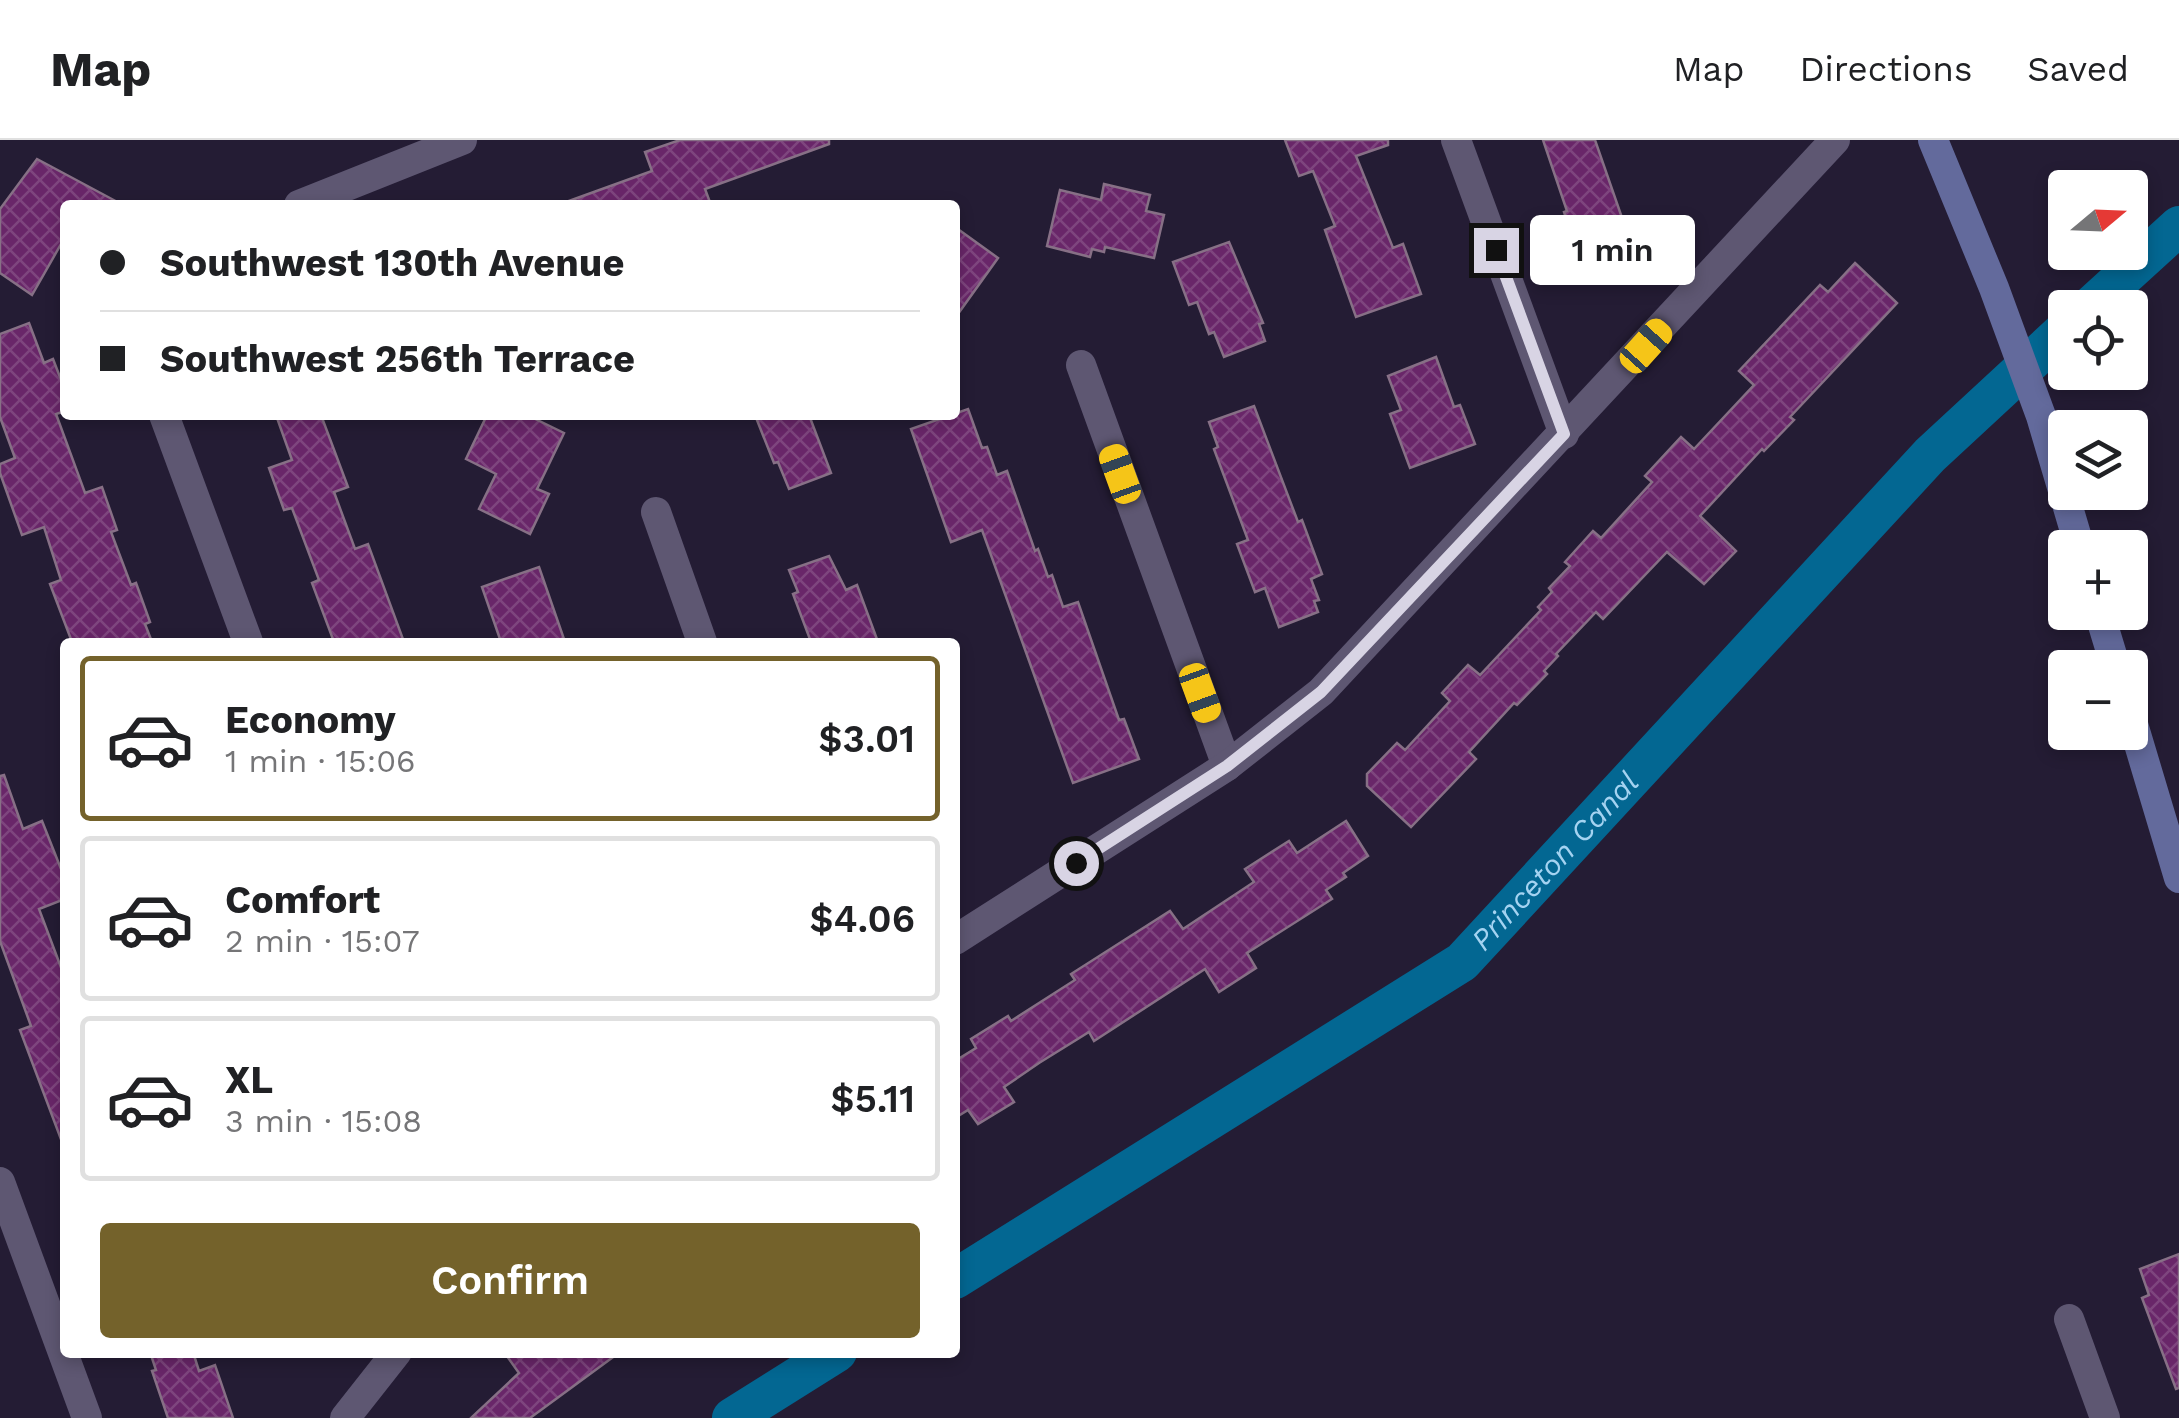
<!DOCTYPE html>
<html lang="en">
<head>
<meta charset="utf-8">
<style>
  :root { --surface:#fff; --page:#f2f2f2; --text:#202124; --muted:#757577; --line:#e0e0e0; --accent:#74622b }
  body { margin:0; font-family:"Work Sans",sans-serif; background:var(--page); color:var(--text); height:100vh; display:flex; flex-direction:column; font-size:38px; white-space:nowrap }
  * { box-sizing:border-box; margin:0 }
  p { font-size:32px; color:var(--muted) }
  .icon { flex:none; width:55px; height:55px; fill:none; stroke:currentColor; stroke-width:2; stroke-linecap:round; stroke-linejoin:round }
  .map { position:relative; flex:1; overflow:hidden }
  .panel { position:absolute; left:60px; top:498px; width:900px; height:720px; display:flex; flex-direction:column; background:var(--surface); border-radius:10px; box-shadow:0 5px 15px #0003 }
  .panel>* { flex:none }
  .top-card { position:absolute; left:60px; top:60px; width:900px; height:220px; border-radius:10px; box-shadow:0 5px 15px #0003; display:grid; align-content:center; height:220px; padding:0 40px; background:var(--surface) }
  .needle { width:65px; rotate:71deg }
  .tools { position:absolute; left:2048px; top:30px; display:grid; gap:20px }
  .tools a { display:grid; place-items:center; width:100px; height:100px; border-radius:10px; background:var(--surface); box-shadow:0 5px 15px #0003; font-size:50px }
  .end { position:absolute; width:45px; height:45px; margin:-22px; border:12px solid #d8d4e4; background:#111; box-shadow:0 0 0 5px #111 }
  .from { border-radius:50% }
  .bubble { position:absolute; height:70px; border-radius:10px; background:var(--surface); box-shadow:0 5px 15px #0003; font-size:32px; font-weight:600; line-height:70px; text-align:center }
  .car { position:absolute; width:30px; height:60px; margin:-30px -15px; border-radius:12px; box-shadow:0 0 8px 2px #0007; background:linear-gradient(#f5c518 24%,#345 0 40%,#f5c518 0 76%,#345 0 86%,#f5c518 0) }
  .top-card b { display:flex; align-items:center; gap:35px; height:95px; font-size:38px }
  .top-card b+b { border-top:2px solid var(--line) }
  .top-card i { width:25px; height:25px; background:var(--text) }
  ul { padding:18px 0 0; list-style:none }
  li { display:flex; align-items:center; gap:30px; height:165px; margin:0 20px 15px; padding:0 20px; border:5px solid var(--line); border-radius:10px }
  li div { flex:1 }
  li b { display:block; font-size:38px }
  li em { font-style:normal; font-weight:600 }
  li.on { border-color:var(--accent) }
  li>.icon { width:90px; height:90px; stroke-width:1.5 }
  .primary-button { display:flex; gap:20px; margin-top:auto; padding:20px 40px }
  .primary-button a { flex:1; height:115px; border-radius:10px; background:var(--accent); color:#fff; font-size:40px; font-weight:600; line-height:115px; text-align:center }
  header { display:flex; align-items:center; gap:60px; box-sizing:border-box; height:140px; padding:0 50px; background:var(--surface); border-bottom:2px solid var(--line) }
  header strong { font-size:48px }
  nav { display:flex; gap:55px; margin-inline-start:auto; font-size:35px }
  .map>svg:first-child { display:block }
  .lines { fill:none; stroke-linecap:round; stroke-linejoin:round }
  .canal { stroke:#036792; stroke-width:40 }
  .building { fill:url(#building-cross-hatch); stroke:#877086; stroke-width:2.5 }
  .street { stroke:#5e5772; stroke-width:30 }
  .secondary { stroke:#636a9c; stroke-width:30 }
  .route { stroke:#d8d4e4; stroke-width:12 }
  .labels { text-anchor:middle; stroke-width:8; stroke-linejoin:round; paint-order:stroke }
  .water-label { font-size:30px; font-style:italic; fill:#a4d3f1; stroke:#0c0913 }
</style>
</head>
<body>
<header>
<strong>Map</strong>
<nav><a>Map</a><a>Directions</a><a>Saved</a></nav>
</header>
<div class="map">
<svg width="2179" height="1278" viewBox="0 0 2179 1278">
  <defs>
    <pattern id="building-cross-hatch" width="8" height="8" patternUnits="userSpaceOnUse" patternTransform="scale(2.5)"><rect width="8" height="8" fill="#692669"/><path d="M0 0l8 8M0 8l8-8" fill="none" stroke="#7e457e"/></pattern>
  </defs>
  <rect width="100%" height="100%" fill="#241c34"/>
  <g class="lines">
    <g class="canal">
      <polyline points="2089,168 2179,86"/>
      <path id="s1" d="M955 1139 1462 822 1930 315 2065 190"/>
      <polyline points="732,1278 837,1212"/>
    </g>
  </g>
  <g class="building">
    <polygon points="680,0 829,0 829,4 705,49 711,65 569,65 569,61 652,31 645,12"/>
    <polygon points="1285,0 1388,0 1388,5 1356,16 1393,108 1403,104 1421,154 1356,177 1325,90 1335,86 1313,31 1299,36"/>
    <polygon points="1543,0 1595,0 1637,121 1591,137 1579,104 1575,105 1564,72 1567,71"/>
    <polygon points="37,19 123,65 65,65 65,97 32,155 0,133 0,69"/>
    <polygon points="1104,44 1150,55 1146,71 1164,75 1154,118 1105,107 1104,112 1092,109 1090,117 1047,106 1060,50 1101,60"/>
    <polygon points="955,87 998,118 955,178"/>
    <polygon points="1229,102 1263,183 1259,184 1265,201 1224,217 1214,192 1209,194 1197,162 1189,165 1173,122"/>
    <polygon points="1855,123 1897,163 1790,277 1794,280 1764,311 1762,309 1700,376 1736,411 1704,444 1667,412 1603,479 1596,472 1556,514 1558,516 1544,531 1547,534 1517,565 1514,563 1469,612 1476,619 1411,687 1367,646 1367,634 1397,603 1405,610 1450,561 1442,553 1468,525 1480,535 1541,470 1538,467 1552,452 1549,448 1570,426 1565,422 1593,391 1601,398 1652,342 1645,336 1681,297 1694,309 1754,245 1739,231 1820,145 1828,152"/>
    <polygon points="29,183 44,223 53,219 65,250 65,271 56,274 85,353 102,347 117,390 111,392 131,445 136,443 150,482 145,484 152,502 72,502 50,444 61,440 44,387 22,395 0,333 0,324 15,318 0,277 0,194"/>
    <polygon points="1436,217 1454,267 1460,265 1475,304 1410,328 1390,274 1401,270 1388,236"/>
    <polygon points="1254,266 1298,382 1302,380 1322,434 1311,439 1319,460 1314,461 1318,472 1279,487 1265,448 1255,452 1237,404 1248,400 1214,309 1218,307 1209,282"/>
    <polygon points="968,269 982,308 987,307 997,335 1007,331 1035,411 1038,409 1048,437 1052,435 1063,467 1078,462 1119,580 1124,579 1139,619 1073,643 982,390 951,402 911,289"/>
    <polygon points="276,275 321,275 348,347 334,352 355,409 368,404 404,502 334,502 312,443 319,440 292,368 284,370 269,328 292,320"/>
    <polygon points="487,275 527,275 564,293 537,349 549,354 530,394 479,369 496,334 466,319"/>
    <polygon points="755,275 809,275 831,333 789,349 778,322 774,323"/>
    <polygon points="829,416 846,450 857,445 878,502 811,502 793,454 798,452 789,430"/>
    <polygon points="539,427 565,502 501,502 482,447"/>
    <polygon points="4,635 23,689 42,681 65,739 65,759 39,769 65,838 65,1001 62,1002 20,890 31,886 0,801 0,636"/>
    <polygon points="1346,681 1368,716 1343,733 1346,737 1326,750 1332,759 1247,813 1256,828 1219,852 1205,829 1094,901 1089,892 1039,923 1004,947 1014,962 978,984 968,970 955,978 955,921 976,908 971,899 1008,876 1011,881 1075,840 1071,834 1170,771 1183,789 1254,742 1245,729 1289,701 1297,713"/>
    <polygon points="2179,1114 2179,1248 2176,1249 2142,1158 2149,1155 2140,1129"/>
    <polygon points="150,1212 193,1212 199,1231 215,1225 233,1278 168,1278 152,1231 156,1230"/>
    <polygon points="504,1212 620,1212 530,1278 471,1278 519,1233"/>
  </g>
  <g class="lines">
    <g class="street">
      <polyline points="1456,0 1564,294"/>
      <polyline points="299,65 462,0"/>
      <polyline points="1081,225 1227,626"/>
      <polyline points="164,275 248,502"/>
      <polyline points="656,372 702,502"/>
      <polyline points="955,800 1227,626 1321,552 1835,0"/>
      <polyline points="0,1042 87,1278"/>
      <polyline points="2069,1179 2105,1278"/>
      <polyline points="345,1278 397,1212"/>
    </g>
    <g class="secondary">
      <polyline points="1933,0 1994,148 2041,276 2080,408"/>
      <polyline points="2099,472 2116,528"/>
      <polyline points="2130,574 2179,738"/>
    </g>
  </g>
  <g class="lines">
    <polyline class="route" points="1076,723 1227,626 1321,552 1564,294 1496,110"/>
  </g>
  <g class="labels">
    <g class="water-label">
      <text dy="10" stroke="none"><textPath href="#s1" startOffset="735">Princeton Canal</textPath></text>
    </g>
  </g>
</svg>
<div class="tools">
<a><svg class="needle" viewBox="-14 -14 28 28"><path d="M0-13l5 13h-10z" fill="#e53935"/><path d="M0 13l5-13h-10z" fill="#757577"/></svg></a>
<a><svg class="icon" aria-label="locate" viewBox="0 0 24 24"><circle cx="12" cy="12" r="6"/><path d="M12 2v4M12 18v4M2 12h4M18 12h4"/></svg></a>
<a><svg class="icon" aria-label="layers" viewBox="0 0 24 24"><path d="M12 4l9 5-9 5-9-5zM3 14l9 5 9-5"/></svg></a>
<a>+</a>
<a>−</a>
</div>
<i class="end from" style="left:1076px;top:723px"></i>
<i class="end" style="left:1496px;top:110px"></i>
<div class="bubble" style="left:1530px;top:75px;width:165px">1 min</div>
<i class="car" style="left:1646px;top:206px;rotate:42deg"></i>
<i class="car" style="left:1120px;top:334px;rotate:340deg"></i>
<i class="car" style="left:1200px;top:553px;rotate:160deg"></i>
<div class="top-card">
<b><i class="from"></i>Southwest 130th Avenue</b>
<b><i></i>Southwest 256th Terrace</b>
</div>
<section class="panel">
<ul>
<li class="on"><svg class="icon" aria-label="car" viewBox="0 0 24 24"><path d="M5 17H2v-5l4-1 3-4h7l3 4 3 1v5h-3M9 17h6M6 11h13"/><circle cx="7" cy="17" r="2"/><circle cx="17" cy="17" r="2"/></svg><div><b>Economy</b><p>1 min · 15:06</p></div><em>$3.01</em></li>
<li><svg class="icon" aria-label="car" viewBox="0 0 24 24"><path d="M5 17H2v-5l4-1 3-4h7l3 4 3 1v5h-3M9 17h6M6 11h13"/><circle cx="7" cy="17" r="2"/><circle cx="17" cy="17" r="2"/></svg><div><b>Comfort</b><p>2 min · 15:07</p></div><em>$4.06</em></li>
<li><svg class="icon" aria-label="car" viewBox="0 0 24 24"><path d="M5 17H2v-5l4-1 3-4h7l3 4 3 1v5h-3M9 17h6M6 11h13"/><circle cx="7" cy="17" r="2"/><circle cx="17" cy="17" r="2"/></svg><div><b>XL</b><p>3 min · 15:08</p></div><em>$5.11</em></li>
</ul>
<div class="primary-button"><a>Confirm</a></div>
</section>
</div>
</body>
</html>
